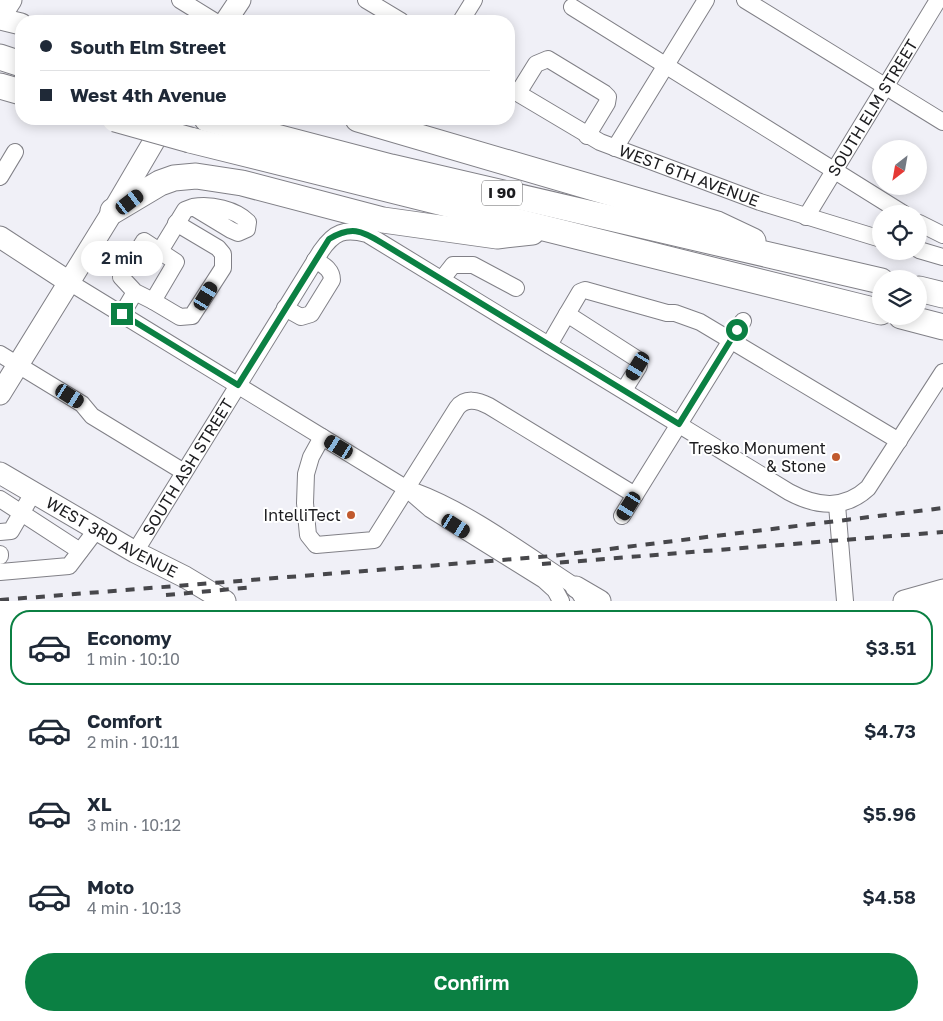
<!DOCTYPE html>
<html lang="en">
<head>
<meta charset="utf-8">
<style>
  :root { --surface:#fff; --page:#f2f2f3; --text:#1f2937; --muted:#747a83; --line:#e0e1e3; --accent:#0b8043 }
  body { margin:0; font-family:"Golos Text",sans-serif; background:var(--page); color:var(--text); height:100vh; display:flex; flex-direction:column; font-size:19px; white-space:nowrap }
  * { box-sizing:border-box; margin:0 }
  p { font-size:16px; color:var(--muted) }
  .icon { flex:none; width:28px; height:28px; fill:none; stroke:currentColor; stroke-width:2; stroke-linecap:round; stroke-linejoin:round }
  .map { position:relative; height:601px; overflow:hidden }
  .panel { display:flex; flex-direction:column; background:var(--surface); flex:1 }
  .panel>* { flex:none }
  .banner { position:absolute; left:15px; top:15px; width:500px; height:110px; border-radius:20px; box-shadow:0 2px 12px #0003; display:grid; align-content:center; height:110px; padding:0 25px; background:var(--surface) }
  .needle { width:32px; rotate:211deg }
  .tools { position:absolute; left:872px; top:140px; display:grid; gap:10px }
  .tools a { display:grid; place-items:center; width:55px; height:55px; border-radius:50%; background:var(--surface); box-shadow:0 2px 12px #0003; font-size:25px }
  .end { position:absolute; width:22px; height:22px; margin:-11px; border:6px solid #0b8043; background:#fff; box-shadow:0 0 0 2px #fff }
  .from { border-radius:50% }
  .bubble { position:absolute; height:35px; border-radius:18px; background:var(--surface); box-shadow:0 2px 12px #0003; font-size:16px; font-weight:600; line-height:35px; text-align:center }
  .car { position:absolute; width:15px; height:30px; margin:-15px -8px; border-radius:6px; box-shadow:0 0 4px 1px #0007; background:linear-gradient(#222 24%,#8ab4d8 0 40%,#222 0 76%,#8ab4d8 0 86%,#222 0) }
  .banner b { display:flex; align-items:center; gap:18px; height:48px; font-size:19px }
  .banner b+b { border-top:1px solid var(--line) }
  .banner i { width:12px; height:12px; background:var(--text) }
  ul { padding:9px 0 0; list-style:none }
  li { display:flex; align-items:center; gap:15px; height:75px; margin:0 10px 8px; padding:0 15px; border:2px solid transparent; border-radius:20px }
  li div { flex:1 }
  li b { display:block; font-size:19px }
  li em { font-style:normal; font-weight:600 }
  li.active { border-color:var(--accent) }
  li>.icon { width:45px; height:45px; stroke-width:1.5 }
  .primary-button { display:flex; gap:10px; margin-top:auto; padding:10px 25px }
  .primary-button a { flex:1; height:58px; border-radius:30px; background:var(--accent); color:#fff; font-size:20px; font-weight:600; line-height:58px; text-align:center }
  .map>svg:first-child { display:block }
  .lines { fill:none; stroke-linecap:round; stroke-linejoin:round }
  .minor-casing { stroke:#818087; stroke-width:18 }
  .major-casing { stroke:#818087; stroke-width:23 }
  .highway-casing { stroke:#818087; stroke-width:27 }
  .minor { stroke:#fff; stroke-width:16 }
  .major { stroke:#fff; stroke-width:21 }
  .highway { stroke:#fff; stroke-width:25 }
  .rail { stroke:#47474b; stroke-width:4; stroke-dasharray:9 9; stroke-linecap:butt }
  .highway-bridge-casing { stroke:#818087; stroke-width:27; stroke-linecap:butt }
  .highway-bridge { stroke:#fff; stroke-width:25 }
  .route { stroke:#0b8043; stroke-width:6 }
  .poi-dot { fill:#c15a2e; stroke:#fff; stroke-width:2 }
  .labels { text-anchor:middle; stroke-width:4; stroke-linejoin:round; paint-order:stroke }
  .shield { fill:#fff; stroke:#606062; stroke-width:1 }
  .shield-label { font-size:15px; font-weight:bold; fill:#1c1c1f }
  .street-label { font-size:16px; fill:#1c1c1f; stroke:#fff }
  .poi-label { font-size:16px; fill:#1c1c1f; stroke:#fff; text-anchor:end }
</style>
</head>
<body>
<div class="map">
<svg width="943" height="601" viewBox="0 0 943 601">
  <rect width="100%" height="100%" fill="#f0f0f7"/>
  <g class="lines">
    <defs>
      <g id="minor">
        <polyline points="180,0 214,21"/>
        <polyline points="366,0 401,21"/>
        <polyline points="745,0 943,122"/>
        <polyline points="572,7 904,214"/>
        <polyline points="461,21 474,0"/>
        <path id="s1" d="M509 88 600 142 760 202 881 239"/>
        <polyline points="518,93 536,64 548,59 604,93 608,97 607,103 587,136"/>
        <polyline points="615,148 706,0"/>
        <polyline points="0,177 15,152"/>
        <path id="s2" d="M806 217 938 0"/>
        <polyline points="919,223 943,235"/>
        <polyline points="919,250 943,257"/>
        <path d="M160 251 185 210 193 207 231 230 238 233 247 229 248 222C235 209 211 204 193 207"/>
        <polyline points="442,279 453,265 473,265 516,288"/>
        <polyline points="69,282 407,489 430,509 544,580 555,590 561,601"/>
        <polyline points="153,301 180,317 192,316 223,268 223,254 218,248 176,223"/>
        <path d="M285 308 301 317 311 314 332 280C332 269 323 265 315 260"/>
        <polyline points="122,314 135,292 153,301 176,262 144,241 121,277 135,292"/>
        <polyline points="567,314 580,292 585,290 667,313 675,313 700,322 899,441"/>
        <polyline points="549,345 567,314 637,359 639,366 624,390"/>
        <polyline points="0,354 82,404 92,416 184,472"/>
        <path d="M322 437 311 457 306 474 305 503 308 535 316 545 374 540 457 408C465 397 478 400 489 406L635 495"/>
        <path d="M416 492C468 511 528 556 576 587L582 597"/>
        <polyline points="0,499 80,551"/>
        <polyline points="837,505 845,601"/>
        <polyline points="622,516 743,321"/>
        <polyline points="0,532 11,531 33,493"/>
        <path id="s3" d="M135 552 321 251C334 232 344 228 367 234L789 492C817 507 844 510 868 488L943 372"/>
        <polyline points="0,554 0,556"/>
        <polyline points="0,572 69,566 97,529"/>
      </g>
      <g id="major">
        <polyline points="0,17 11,0"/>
        <polyline points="0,19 21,24"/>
        <polyline points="226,21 240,0"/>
        <polyline points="0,237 69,282"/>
        <polyline points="0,394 113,211 167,119"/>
        <path id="s4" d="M0 473 135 552 185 577 225 601"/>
        <polyline points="576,587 600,601"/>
        <polyline points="904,601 943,590"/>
      </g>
      <g id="highway">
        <polyline points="0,57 21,64"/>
        <polyline points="0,86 21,92"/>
        <polyline points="207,119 391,167 881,281"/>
        <polyline points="358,119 717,224 753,241"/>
        <polyline points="190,140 881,312"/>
        <polyline points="113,211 160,183 174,178 196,176 242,183 383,220 497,236 532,232"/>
        <polyline points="919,289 943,295"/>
        <polyline points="901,316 943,327"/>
      </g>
    </defs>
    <use href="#minor" class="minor-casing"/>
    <use href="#major" class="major-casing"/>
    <use href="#highway" class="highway-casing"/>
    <use href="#minor" class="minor"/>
    <use href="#major" class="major"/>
    <use href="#highway" class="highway"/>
    <g class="rail">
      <polyline points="542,564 943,532"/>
      <polyline points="166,595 255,587"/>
      <polyline points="0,600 552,556 943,508"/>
    </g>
    <defs>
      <polyline id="highway-bridge" points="115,119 190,140"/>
    </defs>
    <use href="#highway-bridge" class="highway-bridge-casing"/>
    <use href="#highway-bridge" class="highway-bridge"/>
  </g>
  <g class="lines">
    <path class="route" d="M122 314 238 385 329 239C351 226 361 230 382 243L679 424 737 330"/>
  </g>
  <g class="poi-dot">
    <circle cx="836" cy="457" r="5"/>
    <circle cx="351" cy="515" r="5"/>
  </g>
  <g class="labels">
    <rect class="shield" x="482" y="180.5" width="40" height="25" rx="4"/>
    <g class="shield-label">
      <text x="502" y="198">I 90</text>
    </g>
    <g class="street-label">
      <text dy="6" stroke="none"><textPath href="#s2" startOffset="128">SOUTH ELM STREET</textPath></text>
      <text dy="6" stroke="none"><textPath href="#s1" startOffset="201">WEST 6TH AVENUE</textPath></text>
      <text dy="6" stroke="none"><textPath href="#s3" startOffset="100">SOUTH ASH STREET</textPath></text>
      <text dy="6" stroke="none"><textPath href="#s4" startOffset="129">WEST 3RD AVENUE</textPath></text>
    </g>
    <g class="poi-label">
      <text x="826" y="454">Tresko Monument<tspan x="826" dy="18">&amp; Stone</tspan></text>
      <text x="341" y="521">IntelliTect</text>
    </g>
  </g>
</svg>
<div class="tools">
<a><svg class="needle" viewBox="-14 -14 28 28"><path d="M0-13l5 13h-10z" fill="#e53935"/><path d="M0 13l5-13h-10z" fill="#747a83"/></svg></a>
<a><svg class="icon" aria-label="locate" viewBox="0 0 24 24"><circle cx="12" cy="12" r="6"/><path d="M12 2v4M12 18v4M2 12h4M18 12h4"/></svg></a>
<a><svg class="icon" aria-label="layers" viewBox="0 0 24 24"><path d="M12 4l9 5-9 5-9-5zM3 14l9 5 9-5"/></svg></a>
</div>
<i class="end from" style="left:737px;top:330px"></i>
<i class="end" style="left:122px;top:314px"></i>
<div class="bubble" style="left:81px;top:241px;width:82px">2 min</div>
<i class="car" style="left:130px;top:202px;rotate:53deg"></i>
<i class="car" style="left:206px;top:296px;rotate:31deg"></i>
<i class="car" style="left:638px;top:366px;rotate:211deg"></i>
<i class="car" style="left:70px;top:396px;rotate:122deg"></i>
<i class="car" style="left:339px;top:447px;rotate:301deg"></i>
<i class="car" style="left:629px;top:506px;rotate:212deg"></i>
<i class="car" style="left:456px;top:526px;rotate:122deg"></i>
<div class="banner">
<b><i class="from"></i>South Elm Street</b>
<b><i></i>West 4th Avenue</b>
</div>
</div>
<section class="panel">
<ul>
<li class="active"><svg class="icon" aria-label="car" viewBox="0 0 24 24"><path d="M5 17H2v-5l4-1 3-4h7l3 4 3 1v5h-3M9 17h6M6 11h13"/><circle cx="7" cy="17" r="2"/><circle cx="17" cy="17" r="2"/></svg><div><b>Economy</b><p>1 min · 10:10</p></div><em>$3.51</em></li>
<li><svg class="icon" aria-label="car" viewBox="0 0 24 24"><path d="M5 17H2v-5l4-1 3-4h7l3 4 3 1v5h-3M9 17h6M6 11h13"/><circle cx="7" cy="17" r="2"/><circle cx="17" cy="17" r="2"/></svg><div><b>Comfort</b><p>2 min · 10:11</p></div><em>$4.73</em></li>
<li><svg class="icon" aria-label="car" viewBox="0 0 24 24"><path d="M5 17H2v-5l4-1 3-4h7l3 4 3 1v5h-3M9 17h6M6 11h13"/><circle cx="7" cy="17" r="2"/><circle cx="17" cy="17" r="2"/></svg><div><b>XL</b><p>3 min · 10:12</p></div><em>$5.96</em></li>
<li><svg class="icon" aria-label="car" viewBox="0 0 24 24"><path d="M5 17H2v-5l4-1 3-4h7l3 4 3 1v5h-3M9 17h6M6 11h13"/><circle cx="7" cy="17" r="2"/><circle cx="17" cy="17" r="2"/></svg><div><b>Moto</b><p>4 min · 10:13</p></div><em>$4.58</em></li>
</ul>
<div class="primary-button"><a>Confirm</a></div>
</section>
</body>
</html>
